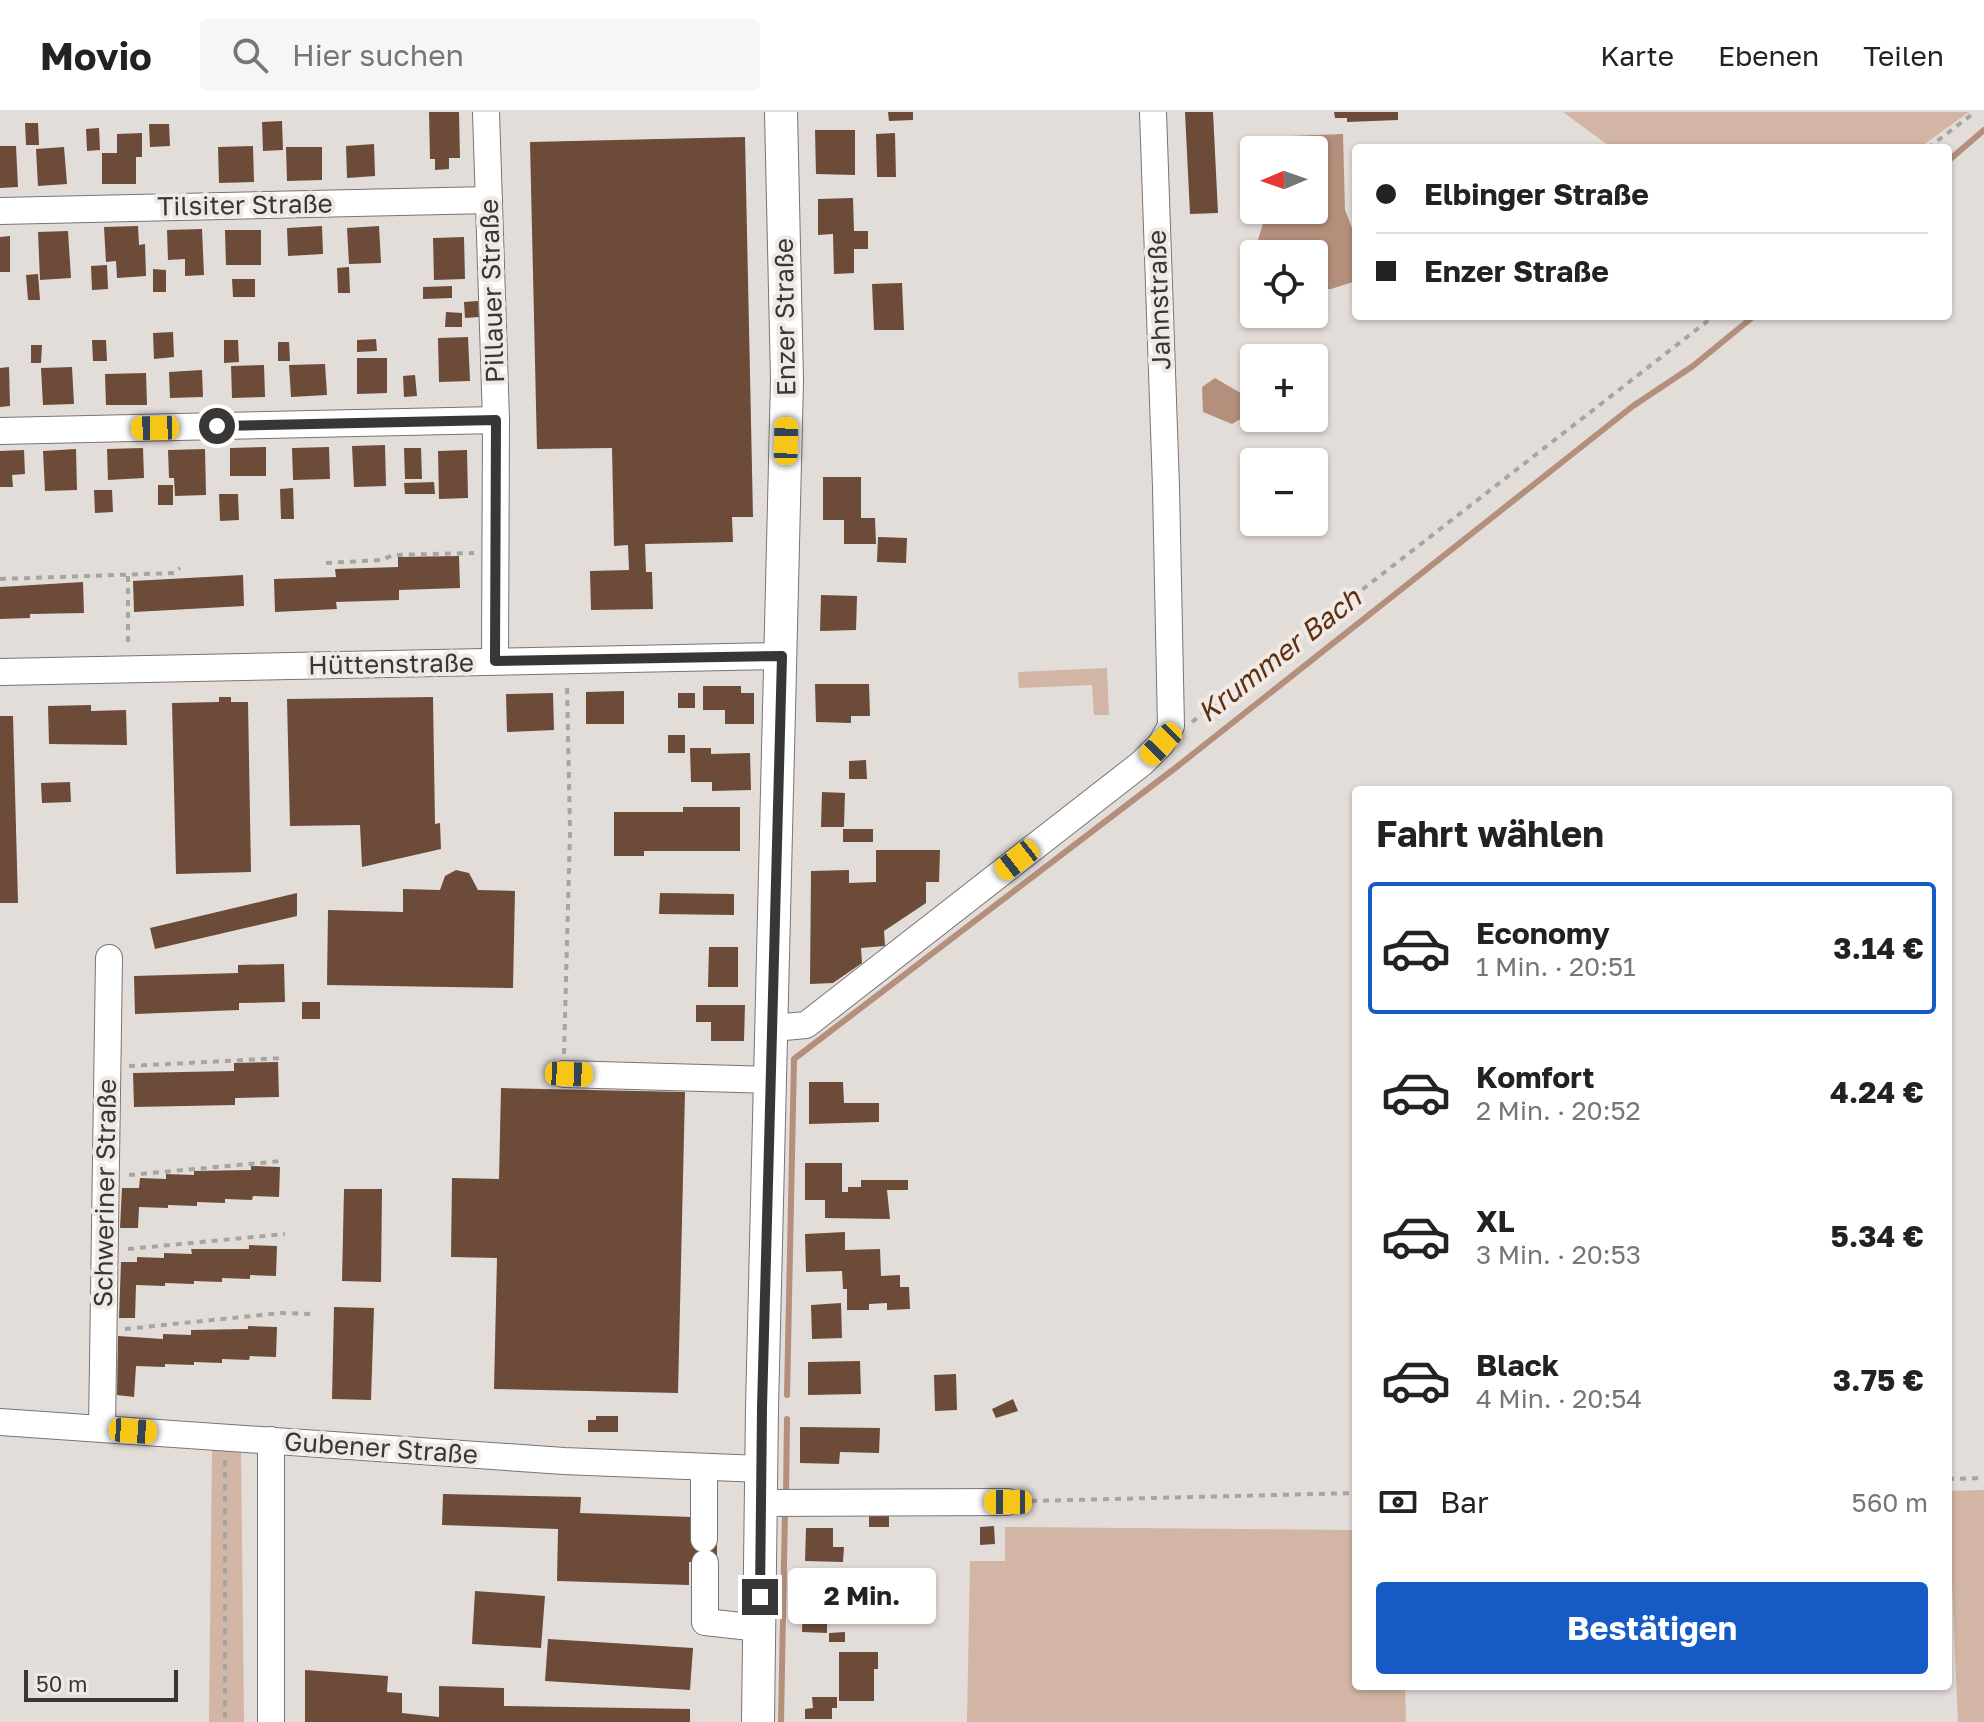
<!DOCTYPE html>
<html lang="de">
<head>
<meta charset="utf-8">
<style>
  :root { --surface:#fff; --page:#f6f6f6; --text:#222; --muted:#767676; --line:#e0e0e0; --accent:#165ac5 }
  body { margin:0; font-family:"Golos Text",sans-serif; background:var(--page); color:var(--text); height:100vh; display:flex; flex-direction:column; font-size:30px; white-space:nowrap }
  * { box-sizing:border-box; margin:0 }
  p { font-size:26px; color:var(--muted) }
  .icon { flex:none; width:44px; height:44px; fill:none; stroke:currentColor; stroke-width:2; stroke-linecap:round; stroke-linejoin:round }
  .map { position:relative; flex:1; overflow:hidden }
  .drawer { position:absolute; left:1352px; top:674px; width:600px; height:904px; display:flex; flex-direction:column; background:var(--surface); border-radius:8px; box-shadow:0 2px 6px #0004 }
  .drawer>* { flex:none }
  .hud { position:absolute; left:1352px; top:32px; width:600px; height:176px; border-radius:8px; box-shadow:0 2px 6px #0004; display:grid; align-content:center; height:176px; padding:0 24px; background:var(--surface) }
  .needle { width:52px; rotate:268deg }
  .fabs { position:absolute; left:1240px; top:24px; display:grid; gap:16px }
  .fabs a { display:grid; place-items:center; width:88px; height:88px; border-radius:8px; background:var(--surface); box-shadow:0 2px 6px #0004; font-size:40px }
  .scale { position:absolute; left:24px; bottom:20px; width:154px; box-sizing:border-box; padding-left:8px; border:4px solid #393736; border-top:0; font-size:22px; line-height:28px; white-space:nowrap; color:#393736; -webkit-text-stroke:6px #f0eae7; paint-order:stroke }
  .end { position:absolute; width:36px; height:36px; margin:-18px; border:10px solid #393736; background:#fff; box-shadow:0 0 0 4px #fff }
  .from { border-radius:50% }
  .bubble { position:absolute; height:56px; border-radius:8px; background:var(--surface); box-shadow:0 2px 6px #0004; font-size:26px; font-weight:700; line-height:56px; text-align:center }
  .car { position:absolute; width:24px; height:48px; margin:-24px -12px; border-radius:10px; box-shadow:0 0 6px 2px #0007; background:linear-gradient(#f5c518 24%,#345 0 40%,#f5c518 0 76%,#345 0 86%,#f5c518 0) }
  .hud b { display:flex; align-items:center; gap:28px; height:76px; font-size:30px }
  .hud b+b { border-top:2px solid var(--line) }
  .hud i { width:20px; height:20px; background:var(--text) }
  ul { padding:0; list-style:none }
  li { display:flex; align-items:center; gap:24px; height:132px; margin:0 16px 12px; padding:0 8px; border:4px solid transparent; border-radius:8px }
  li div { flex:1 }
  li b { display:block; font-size:30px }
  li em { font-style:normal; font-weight:700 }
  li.selected { border-color:var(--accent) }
  li>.icon { width:72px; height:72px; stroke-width:1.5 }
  h2 { padding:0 24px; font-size:36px; line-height:96px }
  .pay { display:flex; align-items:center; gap:20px; height:88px; padding:0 24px; font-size:30px }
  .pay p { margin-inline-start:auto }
  .button { display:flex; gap:16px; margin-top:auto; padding:16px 24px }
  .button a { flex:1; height:92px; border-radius:8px; background:var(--accent); color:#fff; font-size:32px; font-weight:700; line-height:92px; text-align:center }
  header { display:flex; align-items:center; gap:48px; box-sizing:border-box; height:112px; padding:0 40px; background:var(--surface); border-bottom:2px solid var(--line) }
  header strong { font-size:38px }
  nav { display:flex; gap:44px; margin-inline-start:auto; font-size:28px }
  .search { width:560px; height:72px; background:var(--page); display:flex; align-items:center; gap:20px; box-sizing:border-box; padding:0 28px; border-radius:8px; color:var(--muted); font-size:30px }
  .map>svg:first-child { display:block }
  .green { fill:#d2b5a5 }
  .water { fill:#b48f7b }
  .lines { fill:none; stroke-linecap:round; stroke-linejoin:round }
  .stream { stroke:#b48f7b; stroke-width:6 }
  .building { fill:#6c4b39 }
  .minor-casing { stroke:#7a7472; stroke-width:28 }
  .major-casing { stroke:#7a7472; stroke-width:34 }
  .path { stroke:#a8a4a1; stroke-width:4; stroke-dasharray:6 6; stroke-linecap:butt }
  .minor { stroke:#fff; stroke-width:26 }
  .major { stroke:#fff; stroke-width:32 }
  .route { stroke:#393736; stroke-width:10 }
  .labels { text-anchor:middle; stroke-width:8; stroke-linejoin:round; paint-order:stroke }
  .street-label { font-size:26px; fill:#393736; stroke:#f0eae7 }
  .water-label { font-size:28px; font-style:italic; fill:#602f0f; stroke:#f0eae7 }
</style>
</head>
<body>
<header>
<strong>Movio</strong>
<div class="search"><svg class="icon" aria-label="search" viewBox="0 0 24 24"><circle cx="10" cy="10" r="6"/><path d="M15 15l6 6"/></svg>Hier suchen</div>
<nav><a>Karte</a><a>Ebenen</a><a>Teilen</a></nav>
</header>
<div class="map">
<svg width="1984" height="1610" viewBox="0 0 1984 1610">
  <rect width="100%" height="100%" fill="#e3ddda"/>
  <g class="green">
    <polygon points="1563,0 1969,0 1919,36 1612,36"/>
    <polygon points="1107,556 1109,603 1094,603 1092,573 1019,576 1018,560"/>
    <polygon points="212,1338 241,1338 244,1610 209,1610"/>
    <polygon points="1984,1378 1984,1610 1958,1610 1948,1379"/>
    <polygon points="1005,1415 1356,1418 1356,1574 1405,1574 1406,1610 967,1610 970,1449 1005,1449"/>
  </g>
  <g class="water">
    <polygon points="1343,22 1345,98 1356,126 1356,169 1331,177 1314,177 1314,142 1254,142 1254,172 1245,171 1267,98 1314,98 1314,38 1265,38 1264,25"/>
    <polygon points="1215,266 1244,283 1247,303 1232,312 1203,300 1202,275"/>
  </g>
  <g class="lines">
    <g class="stream">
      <polyline points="1948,49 1984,18"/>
      <polyline points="787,1283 794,947 1174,657 1633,294 1693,254 1754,204"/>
      <polyline points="786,1383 787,1307"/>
      <polyline points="781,1610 785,1398"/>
    </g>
  </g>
  <g class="building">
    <polygon points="429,0 459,0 460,46 449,46 449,57 435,58 435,47 430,47"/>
    <polygon points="888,0 913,0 913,8 889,9"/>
    <polygon points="1185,0 1213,0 1218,101 1190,102"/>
    <polygon points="1334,0 1398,0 1398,8 1347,10 1347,6 1335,6"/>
    <polygon points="282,9 283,38 263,39 262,10"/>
    <polygon points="25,11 38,11 39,33 26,33"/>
    <polygon points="149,12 169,12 170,34 150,35"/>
    <polygon points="99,16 100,38 87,39 86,17"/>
    <polygon points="815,18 855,18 855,63 816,62"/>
    <polygon points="142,21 142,45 136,45 136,72 102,72 102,41 117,41 117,22"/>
    <polygon points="895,21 896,65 877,65 876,22"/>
    <polygon points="745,25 753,405 732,405 733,430 645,432 646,460 652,460 653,497 591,498 590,459 629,458 628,433 614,434 612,336 537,337 530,30"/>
    <polygon points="374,32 375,64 347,66 346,34"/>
    <polygon points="0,34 16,34 18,75 0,76"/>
    <polygon points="253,34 254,70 219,71 218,35"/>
    <polygon points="64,35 67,72 38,74 36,37"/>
    <polygon points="286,35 322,35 322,68 287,69"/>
    <polygon points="853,86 854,119 868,119 868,137 854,137 854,161 834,162 833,122 818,123 818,87"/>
    <polygon points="138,114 139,133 145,132 146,164 117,166 116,149 106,150 104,115"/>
    <polygon points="322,114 323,142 288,144 287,116"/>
    <polygon points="379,114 381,151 349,152 347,116"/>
    <polygon points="202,117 204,163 185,164 185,147 168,148 167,118"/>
    <polygon points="225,118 261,118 261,153 226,153"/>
    <polygon points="68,119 71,166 40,168 38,120"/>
    <polygon points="10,124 10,160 0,160 0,125"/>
    <polygon points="464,125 465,167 434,168 433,126"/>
    <polygon points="107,153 108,177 92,178 91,154"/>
    <polygon points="349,155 350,181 338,181 337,156"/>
    <polygon points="153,157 166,158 166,180 153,180"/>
    <polygon points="38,162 40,188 28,188 26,163"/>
    <polygon points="232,167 255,167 255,185 233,185"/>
    <polygon points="902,171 904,218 874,218 872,172"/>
    <polygon points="452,174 452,186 423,187 423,175"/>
    <polygon points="478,189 479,205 465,206 464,190"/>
    <polygon points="446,200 462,201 462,215 445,215"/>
    <polygon points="173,220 174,245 154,247 153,221"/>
    <polygon points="468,225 470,269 439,270 438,226"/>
    <polygon points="376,227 377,239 357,240 357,228"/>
    <polygon points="92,228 106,228 107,249 93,249"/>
    <polygon points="224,228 238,228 239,250 224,251"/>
    <polygon points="278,230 289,230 290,249 278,249"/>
    <polygon points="31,233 42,233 41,251 31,251"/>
    <polygon points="357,246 387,246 387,281 357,282"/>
    <polygon points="325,252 327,283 291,285 289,253"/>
    <polygon points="264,253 265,285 232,286 231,254"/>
    <polygon points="9,255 10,294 0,295 0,256"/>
    <polygon points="72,255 74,292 43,293 41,256"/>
    <polygon points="202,258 203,285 170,286 169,260"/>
    <polygon points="146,261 147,293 106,293 105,262"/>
    <polygon points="415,263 417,284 404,285 403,264"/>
    <polygon points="385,333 386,374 354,375 352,334"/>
    <polygon points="266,335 266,364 230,364 230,336"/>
    <polygon points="329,335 330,367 293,368 292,336"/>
    <polygon points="143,336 144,366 108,368 107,337"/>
    <polygon points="404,336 421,336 422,367 405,367"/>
    <polygon points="76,337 77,378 45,379 43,339"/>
    <polygon points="205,337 206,383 175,384 174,366 169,366 168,338"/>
    <polygon points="24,338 25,362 12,363 13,375 0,375 0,339"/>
    <polygon points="467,338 468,386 439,387 438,339"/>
    <polygon points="823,365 861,365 861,406 875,406 876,432 844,432 844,408 823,408"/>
    <polygon points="434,370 435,382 405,382 404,371"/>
    <rect x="158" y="373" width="15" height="20"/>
    <polygon points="293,376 294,407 281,407 280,377"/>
    <polygon points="94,378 112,378 113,400 95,401"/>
    <polygon points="219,382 238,382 239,408 220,409"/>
    <polygon points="878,425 907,426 906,451 877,450"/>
    <polygon points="459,444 460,476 399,478 399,488 336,490 337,497 275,500 274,467 336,465 335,457 398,455 398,445"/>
    <polygon points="243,463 244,494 134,500 133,469"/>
    <polygon points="83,470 84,501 30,502 30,506 0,507 0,475"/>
    <polygon points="821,483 857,484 856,518 820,519"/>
    <polygon points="815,572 869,572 870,604 851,604 851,611 816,610"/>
    <polygon points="703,574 741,574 741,581 754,581 754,612 725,612 725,598 703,598"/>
    <polygon points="624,579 624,612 586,612 586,580"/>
    <polygon points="553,581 554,618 507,620 506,582"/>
    <rect x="678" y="581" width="17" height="15"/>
    <polygon points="219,585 231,585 231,590 248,590 251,760 176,762 172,591 219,590"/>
    <polygon points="433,585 435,712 440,711 441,737 362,755 360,713 290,714 287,587"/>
    <polygon points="91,593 91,599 126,598 127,633 49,632 48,594"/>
    <polygon points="0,604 13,604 18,791 0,791"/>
    <rect x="668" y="623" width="17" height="18"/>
    <polygon points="690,636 711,636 711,642 750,641 751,678 712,679 712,670 691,670"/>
    <polygon points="866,648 867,667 849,667 849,649"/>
    <polygon points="70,670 71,690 42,691 41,671"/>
    <polygon points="822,680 845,681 844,715 821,715"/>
    <polygon points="683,695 740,695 740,739 644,739 644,744 614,744 614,700 683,700"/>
    <rect x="843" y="717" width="30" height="13"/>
    <polygon points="876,738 940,738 939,770 926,770 926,791 884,819 885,834 861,836 862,851 833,871 810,872 811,759 849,758 849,771 876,770"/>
    <polygon points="456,758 469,761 478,778 515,779 513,876 327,873 328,798 403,800 403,777 440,778 445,764"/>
    <polygon points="297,781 297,804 155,837 150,816"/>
    <polygon points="660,781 734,782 734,803 659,802"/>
    <polygon points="709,835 738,835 738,875 708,875"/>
    <polygon points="284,852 285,890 239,891 239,898 135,902 134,864 238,861 238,853"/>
    <rect x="302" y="890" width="18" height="17"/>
    <polygon points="696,893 745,893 744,929 711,929 711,910 696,910"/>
    <polygon points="278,950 279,985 235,986 235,993 134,995 133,961 234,959 234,951"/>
    <polygon points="809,970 843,970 844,991 879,991 879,1010 809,1012"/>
    <polygon points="501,976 685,980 678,1281 494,1277 497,1146 451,1145 452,1066 499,1067"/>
    <polygon points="805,1051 842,1051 842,1080 848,1080 848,1075 861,1075 861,1068 908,1068 908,1078 887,1078 890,1107 825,1106 825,1088 805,1088"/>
    <polygon points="251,1054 280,1055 279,1085 253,1084 252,1088 225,1087 225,1091 197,1090 197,1094 168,1093 168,1096 139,1095 138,1116 120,1116 122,1076 139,1076 140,1066 166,1067 166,1062 194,1063 194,1059 251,1058"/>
    <polygon points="344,1077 382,1077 381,1170 342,1169"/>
    <polygon points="845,1120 845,1138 880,1137 881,1164 900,1163 900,1175 909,1175 910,1197 887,1198 887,1191 869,1192 869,1198 847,1198 847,1177 843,1177 842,1159 806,1160 805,1122"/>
    <polygon points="249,1133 277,1134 276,1164 250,1163 250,1167 222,1166 222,1170 194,1169 194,1172 165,1171 165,1174 136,1173 135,1206 119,1206 121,1150 137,1150 137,1145 164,1146 164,1141 192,1142 191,1137 249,1137"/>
    <polygon points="841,1191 842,1226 812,1227 811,1193"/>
    <polygon points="334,1195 374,1196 371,1288 332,1287"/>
    <polygon points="248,1214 277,1215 276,1245 250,1244 249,1248 222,1247 222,1251 194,1250 194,1253 165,1252 165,1255 136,1254 134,1285 117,1283 118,1224 163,1227 163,1222 191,1223 191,1218 248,1217"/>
    <polygon points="860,1249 861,1282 808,1283 808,1250"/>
    <polygon points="956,1262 957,1298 935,1299 934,1263"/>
    <polygon points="1013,1287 1018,1299 996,1306 992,1297"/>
    <polygon points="596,1304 618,1304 618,1320 588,1320 588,1308 596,1308"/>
    <polygon points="800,1315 880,1316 879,1341 840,1340 839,1352 800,1351"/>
    <polygon points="443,1382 581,1385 580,1401 691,1405 690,1427 717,1427 717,1451 689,1450 689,1473 557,1469 558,1417 442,1413"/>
    <rect x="869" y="1399" width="20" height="16"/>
    <polygon points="994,1414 995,1432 980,1433 980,1415"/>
    <polygon points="806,1416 833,1416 833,1435 844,1435 843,1450 805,1449"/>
    <polygon points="475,1479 545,1484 541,1536 472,1532"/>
    <polygon points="803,1487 847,1491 847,1507 827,1507 827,1521 802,1520"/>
    <polygon points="845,1520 845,1530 829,1530 829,1521"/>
    <polygon points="548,1527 693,1536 690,1578 545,1569"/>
    <polygon points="839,1540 878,1540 878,1557 874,1557 874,1589 839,1589"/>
    <polygon points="305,1558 388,1564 387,1580 402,1581 402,1601 439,1605 439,1574 504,1576 504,1594 690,1597 690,1610 305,1610"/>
    <polygon points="812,1585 837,1585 837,1596 832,1596 832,1607 805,1607 805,1597 813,1596"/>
  </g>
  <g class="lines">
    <defs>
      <g id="minor">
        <polyline points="486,0 496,308 495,549"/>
        <polyline points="0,99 489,88"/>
        <polyline points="0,319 496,308"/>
        <polyline points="0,560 782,544"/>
        <polyline points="773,916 806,913 1142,651 1161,632 1171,614 1166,375 1153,0"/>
        <polyline points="564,962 770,968"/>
        <polyline points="0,1310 564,1349 761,1357"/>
        <polyline points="102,1317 109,846"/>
        <polyline points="271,1328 271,1610"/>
        <polyline points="704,1355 704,1427"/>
        <polyline points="761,1391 1008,1390"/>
        <polyline points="705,1451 705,1510 759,1516"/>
      </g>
      <polyline id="major" points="758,1610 762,1296 787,268 781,0"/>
    </defs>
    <use href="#minor" class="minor-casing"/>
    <use href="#major" class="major-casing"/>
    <g class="path">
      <polyline points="1928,36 1975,0"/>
      <polyline points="326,451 382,448 393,443 474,441"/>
      <polyline points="128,464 128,535"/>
      <polyline points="0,467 174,461 180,456"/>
      <polyline points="1192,610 1714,204"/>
      <polyline points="564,942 570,720 567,571"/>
      <polyline points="129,954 283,946"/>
      <polyline points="129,1063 282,1049"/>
      <polyline points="128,1137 285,1122"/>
      <polyline points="125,1217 281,1201 314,1202"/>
      <polyline points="225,1348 225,1610"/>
      <polyline points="1948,1367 1984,1366"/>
      <polyline points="1031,1389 1356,1381"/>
    </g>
    <use href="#minor" class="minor"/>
    <use href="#major" class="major"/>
  </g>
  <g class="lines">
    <polyline class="route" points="217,314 496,308 495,549 782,544 762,1296 760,1485"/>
  </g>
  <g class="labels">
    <g class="street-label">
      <text transform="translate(245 93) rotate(-1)" y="9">Tilsiter Straße</text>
      <text transform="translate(492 179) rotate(-92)" y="9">Pillauer Straße</text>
      <text transform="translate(1159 188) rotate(-92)" y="9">Jahnstraße</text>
      <text transform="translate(785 205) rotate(-91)" y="9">Enzer Straße</text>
      <text transform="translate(391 552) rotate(-1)" y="9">Hüttenstraße</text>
      <text transform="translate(105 1081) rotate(-89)" y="9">Schweriner Straße</text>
      <text transform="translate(381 1336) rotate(4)" y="9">Gubener Straße</text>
    </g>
    <g class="water-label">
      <text transform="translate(1279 543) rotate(-38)" y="10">Krummer Bach</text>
    </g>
  </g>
</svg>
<div class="fabs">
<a><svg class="needle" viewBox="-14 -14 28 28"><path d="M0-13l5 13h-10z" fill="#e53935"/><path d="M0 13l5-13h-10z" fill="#767676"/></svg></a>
<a><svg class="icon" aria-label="locate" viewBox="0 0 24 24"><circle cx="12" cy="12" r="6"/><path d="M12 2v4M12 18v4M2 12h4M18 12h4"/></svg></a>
<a>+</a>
<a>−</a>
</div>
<div class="scale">50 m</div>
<i class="end from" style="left:217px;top:314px"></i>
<i class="end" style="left:760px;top:1485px"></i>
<div class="bubble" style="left:788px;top:1456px;width:148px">2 Min.</div>
<i class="car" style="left:155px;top:316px;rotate:269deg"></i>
<i class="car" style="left:786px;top:329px;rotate:1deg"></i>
<i class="car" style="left:1161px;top:632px;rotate:224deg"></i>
<i class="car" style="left:1017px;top:748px;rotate:232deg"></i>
<i class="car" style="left:569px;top:962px;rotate:92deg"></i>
<i class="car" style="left:133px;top:1319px;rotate:94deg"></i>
<i class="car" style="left:1008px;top:1390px;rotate:270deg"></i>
<div class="hud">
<b><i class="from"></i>Elbinger Straße</b>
<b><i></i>Enzer Straße</b>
</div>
<section class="drawer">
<h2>Fahrt wählen</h2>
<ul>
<li class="selected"><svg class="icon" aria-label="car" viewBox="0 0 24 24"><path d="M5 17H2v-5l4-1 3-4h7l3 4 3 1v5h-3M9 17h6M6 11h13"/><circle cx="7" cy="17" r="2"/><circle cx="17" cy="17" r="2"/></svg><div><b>Economy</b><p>1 Min. · 20:51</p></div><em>3.14 €</em></li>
<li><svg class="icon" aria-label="car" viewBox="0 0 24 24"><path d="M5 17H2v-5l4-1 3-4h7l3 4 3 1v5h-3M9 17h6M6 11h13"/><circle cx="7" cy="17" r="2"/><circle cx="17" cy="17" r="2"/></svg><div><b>Komfort</b><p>2 Min. · 20:52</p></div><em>4.24 €</em></li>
<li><svg class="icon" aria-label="car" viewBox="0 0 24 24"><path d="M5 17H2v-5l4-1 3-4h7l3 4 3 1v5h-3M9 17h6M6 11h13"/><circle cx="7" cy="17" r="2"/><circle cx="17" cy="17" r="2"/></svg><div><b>XL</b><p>3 Min. · 20:53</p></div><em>5.34 €</em></li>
<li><svg class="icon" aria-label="car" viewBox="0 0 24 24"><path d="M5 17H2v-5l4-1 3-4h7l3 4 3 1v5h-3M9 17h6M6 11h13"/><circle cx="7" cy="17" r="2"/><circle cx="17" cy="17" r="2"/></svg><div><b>Black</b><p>4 Min. · 20:54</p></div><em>3.75 €</em></li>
</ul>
<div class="pay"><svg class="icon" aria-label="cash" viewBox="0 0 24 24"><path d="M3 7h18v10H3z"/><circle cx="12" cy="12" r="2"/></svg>Bar<p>560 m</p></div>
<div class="button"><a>Bestätigen</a></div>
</section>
</div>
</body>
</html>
